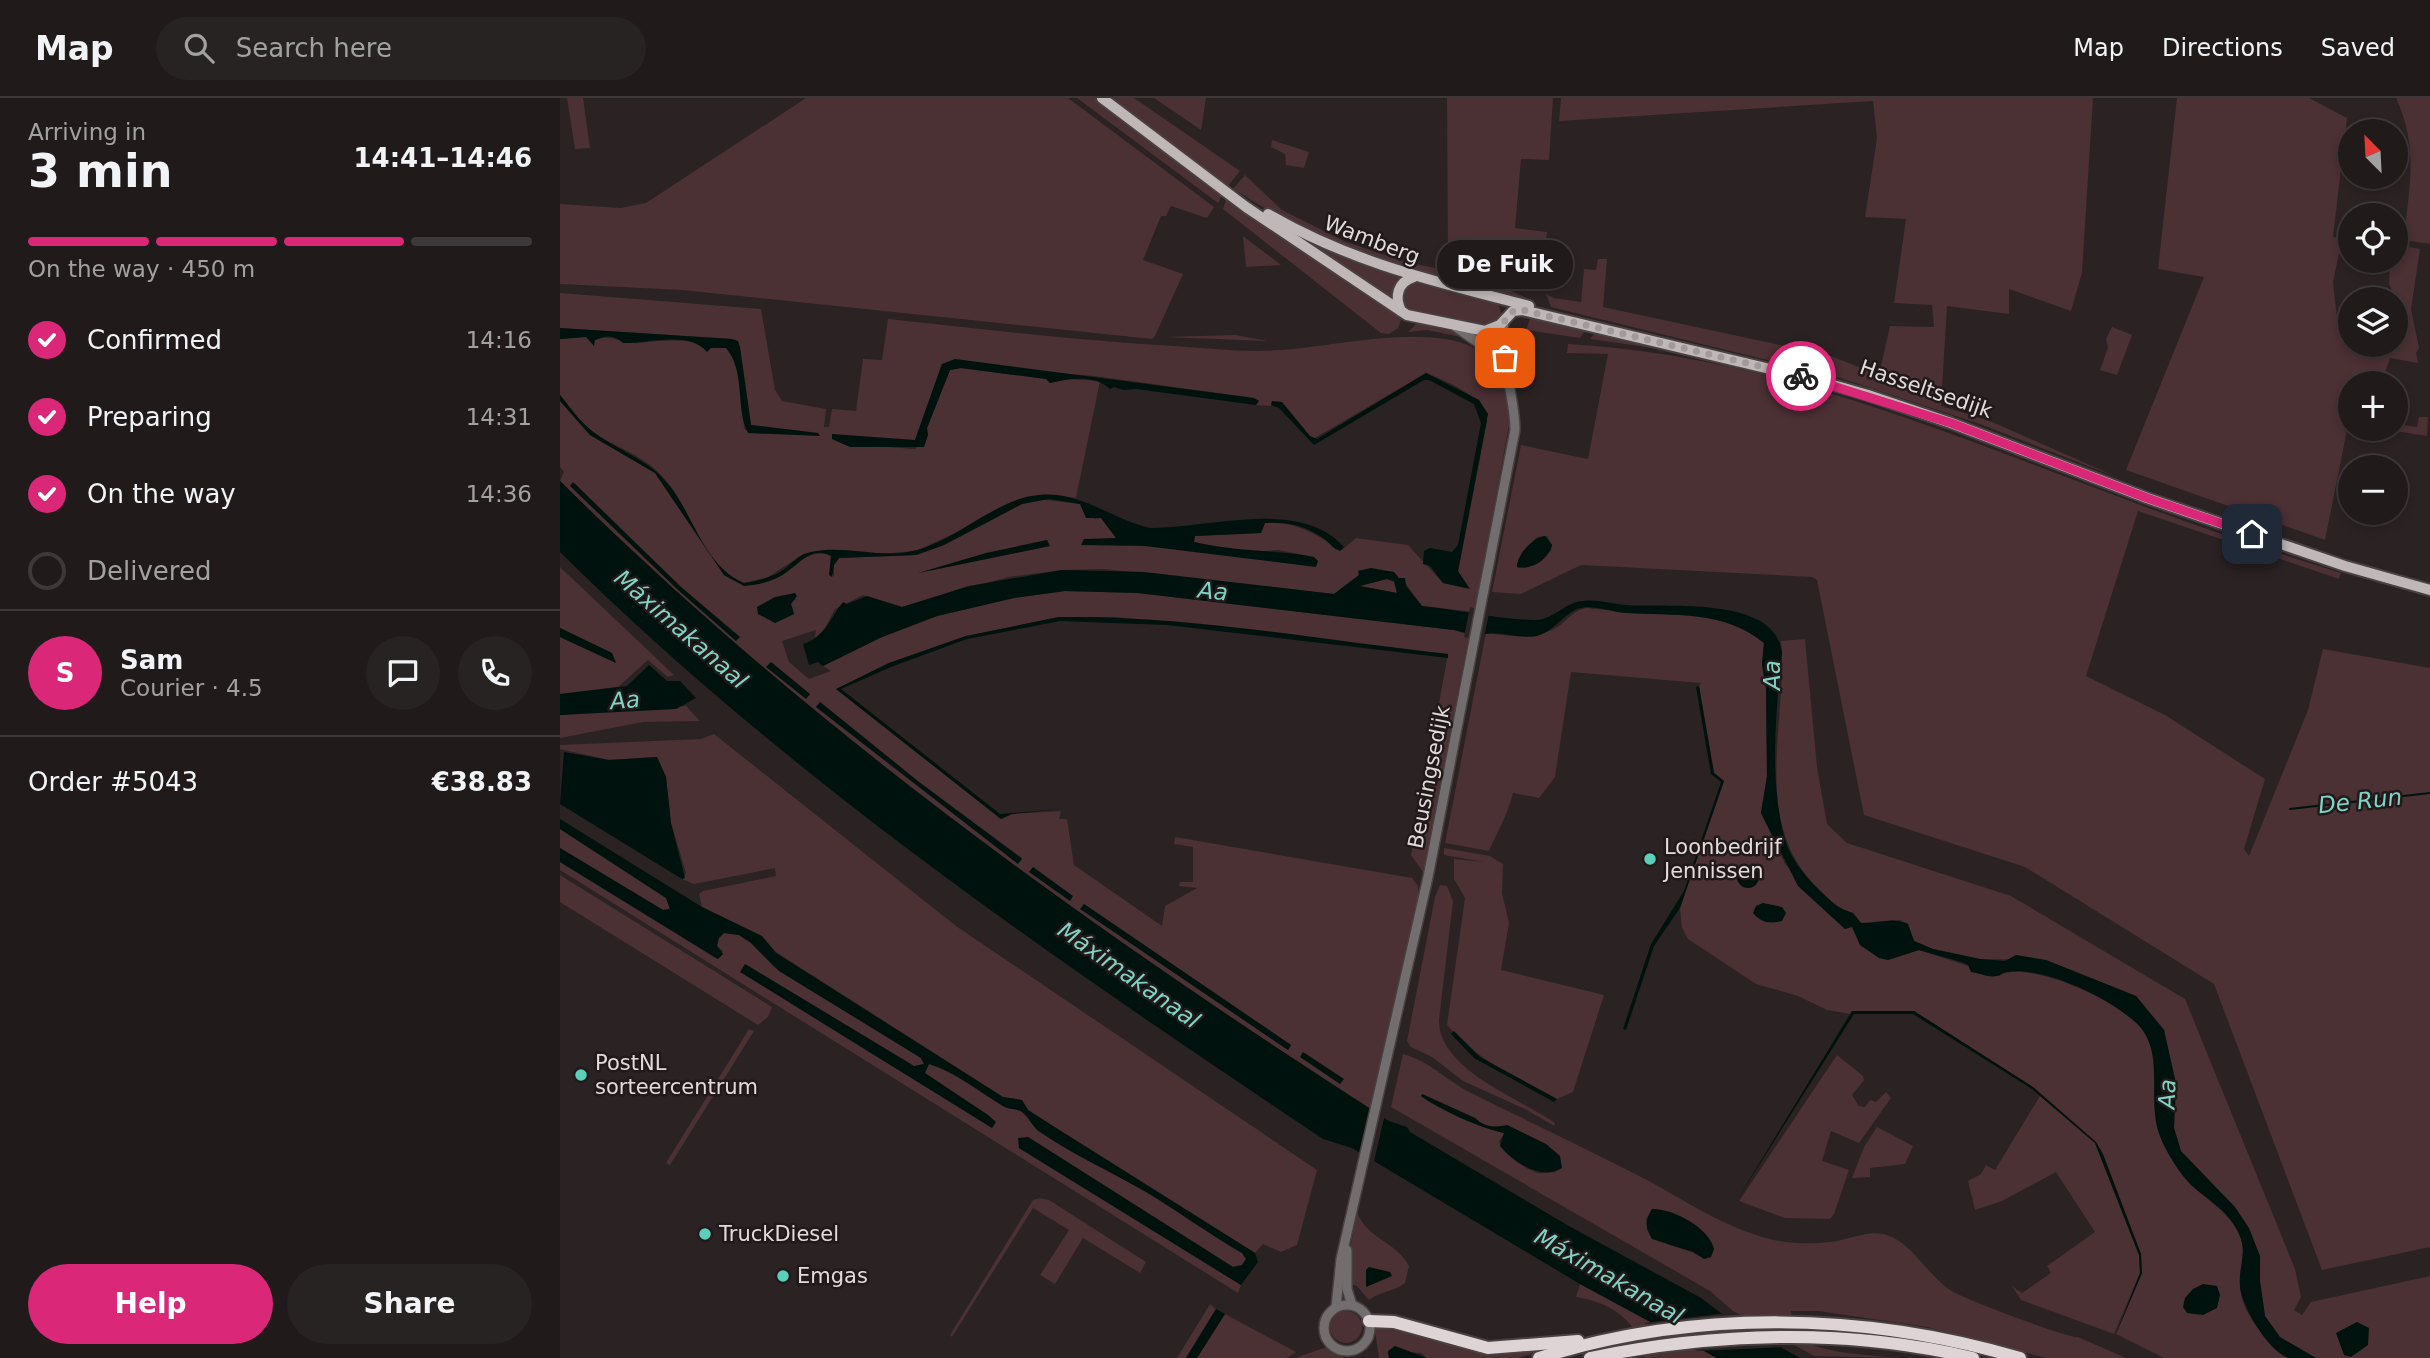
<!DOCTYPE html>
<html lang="en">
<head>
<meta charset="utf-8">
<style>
  :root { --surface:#201a1a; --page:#282323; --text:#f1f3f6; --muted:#a2a1a2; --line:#3d3839; --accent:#db2777 }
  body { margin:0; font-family:"DejaVu Sans",sans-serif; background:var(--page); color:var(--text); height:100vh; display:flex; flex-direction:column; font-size:26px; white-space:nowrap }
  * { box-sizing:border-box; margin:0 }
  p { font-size:23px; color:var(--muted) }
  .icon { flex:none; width:38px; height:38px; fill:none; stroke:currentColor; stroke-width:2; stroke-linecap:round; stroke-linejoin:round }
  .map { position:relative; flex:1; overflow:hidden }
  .side { display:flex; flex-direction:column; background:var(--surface); width:560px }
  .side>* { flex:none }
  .needle { width:46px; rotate:336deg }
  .fabs { position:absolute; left:1778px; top:21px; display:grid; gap:14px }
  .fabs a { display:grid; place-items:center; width:70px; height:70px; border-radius:50%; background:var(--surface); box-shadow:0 4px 10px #0003,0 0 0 2px var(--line); font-size:35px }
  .pin { position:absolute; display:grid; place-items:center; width:60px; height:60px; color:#fff; margin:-30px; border-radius:14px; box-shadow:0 4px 10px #0006 }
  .courier { position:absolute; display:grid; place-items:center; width:70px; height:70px; margin:-35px; border:5px solid #db2777; border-radius:50%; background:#fff; color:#222; box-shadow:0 2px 9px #0007 }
  .bubble { position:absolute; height:49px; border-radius:24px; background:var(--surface); box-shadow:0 4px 10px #0003,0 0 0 2px var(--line); font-size:23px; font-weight:800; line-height:49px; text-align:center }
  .summary em { font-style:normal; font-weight:800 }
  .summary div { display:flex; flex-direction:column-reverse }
  .summary { display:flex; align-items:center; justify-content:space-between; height:119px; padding:0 28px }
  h1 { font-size:46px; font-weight:800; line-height:52px }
  .bar { display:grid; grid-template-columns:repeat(4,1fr); gap:10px 7px; align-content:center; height:84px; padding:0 28px }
  .bar i { height:9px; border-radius:5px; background:var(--line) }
  .bar .on { background:var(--accent) }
  .bar p { grid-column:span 4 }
  .line { display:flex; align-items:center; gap:18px; padding:0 28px; border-top:2px solid var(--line) }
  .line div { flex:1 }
  .round { display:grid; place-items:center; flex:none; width:74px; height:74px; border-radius:37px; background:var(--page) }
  ol { padding:0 28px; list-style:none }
  li { display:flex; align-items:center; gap:21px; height:77px }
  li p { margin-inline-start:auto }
  li .icon { padding:7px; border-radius:50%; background:var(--accent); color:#fff; stroke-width:4 }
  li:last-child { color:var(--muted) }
  li i { width:38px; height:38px; border:4px solid var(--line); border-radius:50% }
  .action { display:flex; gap:14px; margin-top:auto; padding:14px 28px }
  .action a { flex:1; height:80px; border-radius:42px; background:var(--accent); color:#fff; font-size:28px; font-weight:800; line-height:80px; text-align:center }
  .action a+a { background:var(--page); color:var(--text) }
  header { display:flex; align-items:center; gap:42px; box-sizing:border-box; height:98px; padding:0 35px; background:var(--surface); border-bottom:2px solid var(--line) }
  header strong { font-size:33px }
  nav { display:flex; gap:38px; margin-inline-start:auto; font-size:24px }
  .search { width:490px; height:63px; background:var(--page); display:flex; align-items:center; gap:18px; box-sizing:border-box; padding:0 24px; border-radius:38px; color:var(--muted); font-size:26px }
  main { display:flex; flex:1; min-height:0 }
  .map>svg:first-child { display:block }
  .green { fill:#4b3034; fill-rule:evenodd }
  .water { fill:#00120e; fill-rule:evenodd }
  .pier { fill:#2b2223 }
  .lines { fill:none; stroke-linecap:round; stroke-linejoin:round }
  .stream { stroke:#00120e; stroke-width:2 }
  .minor-casing { stroke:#484041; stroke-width:12 }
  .major-casing { stroke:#484041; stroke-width:14 }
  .highway-casing { stroke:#484041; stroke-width:16 }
  .minor { stroke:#726d6e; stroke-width:9 }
  .major { stroke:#c0b7b8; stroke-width:10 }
  .highway { stroke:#dfd4d5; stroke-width:12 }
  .done { stroke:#a19a9b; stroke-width:7; stroke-dasharray:0 12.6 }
  .route { stroke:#db2777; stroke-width:9 }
  .poi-dot { fill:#5bcebc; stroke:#21191a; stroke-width:2.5 }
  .labels { text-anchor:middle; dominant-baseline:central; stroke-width:5; stroke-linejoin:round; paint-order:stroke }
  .street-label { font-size:21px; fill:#e1dbdc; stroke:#21191a }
  .poi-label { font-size:21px; fill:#e1dbdc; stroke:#21191a; text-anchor:start }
  .water-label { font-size:23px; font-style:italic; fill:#7fd4c5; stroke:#21191a }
</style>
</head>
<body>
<header>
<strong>Map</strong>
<div class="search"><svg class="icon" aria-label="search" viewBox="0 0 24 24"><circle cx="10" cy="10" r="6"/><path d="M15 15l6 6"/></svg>Search here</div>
<nav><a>Map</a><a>Directions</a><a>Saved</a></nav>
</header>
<main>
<section class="side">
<div class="summary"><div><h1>3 min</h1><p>Arriving in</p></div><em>14:41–14:46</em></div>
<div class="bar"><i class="on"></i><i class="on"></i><i class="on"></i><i></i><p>On the way · 450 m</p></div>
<ol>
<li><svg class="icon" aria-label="check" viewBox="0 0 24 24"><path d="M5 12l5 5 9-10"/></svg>Confirmed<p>14:16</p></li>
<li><svg class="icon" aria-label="check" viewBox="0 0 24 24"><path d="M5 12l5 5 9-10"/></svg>Preparing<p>14:31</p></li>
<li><svg class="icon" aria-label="check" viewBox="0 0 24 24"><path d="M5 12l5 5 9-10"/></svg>On the way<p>14:36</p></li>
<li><i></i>Delivered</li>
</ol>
<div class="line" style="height:126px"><b class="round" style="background:var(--accent);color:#fff">S</b><div><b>Sam</b><p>Courier · 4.5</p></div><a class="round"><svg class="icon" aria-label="chat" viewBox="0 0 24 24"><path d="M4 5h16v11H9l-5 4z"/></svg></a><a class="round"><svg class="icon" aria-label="phone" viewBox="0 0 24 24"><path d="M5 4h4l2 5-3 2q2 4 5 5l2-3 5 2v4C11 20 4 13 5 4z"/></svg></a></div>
<div class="line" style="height:91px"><div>Order #5043</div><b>€38.83</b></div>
<div class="action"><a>Help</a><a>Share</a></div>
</section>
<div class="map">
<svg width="1870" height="1260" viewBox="0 0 1870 1260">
  <rect width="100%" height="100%" fill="#2b2223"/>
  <g class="green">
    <path d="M7,0H23L30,50L15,51Z"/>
    <path d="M246,0H508L654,109L647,120L611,108L606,118H601L583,162L623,176L595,238L592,241L122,192L0,186V106L61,110L86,105Z"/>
    <path d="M517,0H534L663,96L658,105Z"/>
    <path d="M547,0H574L680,73L668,88Z"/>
    <path d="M594,0H646L641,32Z"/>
    <path d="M887,0H993L989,62L961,61L955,130L987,134L980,193L931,169L888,163Z"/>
    <path d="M1001,0H1533L1522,175L1511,213L1449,191V216L1387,208L1381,308L1430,323L1559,380L1420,326L1280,280L991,209L986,196L994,200L1021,204L1024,171L1036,172L1038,161H1047L1043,209L1271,258L1319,277L1330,228L1374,229L1372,207L1334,205L1346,121L1305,119L1317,40L1313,3L999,23Z"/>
    <path d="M1617,0H1749L1787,20L1773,139L1782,141L1773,184L1777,220L1790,221V247H1836V221H1845L1829,186L1830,163H1836V147L1860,151L1851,211L1859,250L1856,255L1858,265L1830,260L1824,278L1807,285H1790V317L1765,442L1566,372L1644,179L1598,171Z"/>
    <path d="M1836,0H1870V146L1844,142C1849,90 1859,49 1836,0Z"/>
    <path d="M712,42L749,54L744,70L726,67L725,56L711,49Z"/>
    <path d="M685,77L722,112L786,144L846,164L923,180L969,201L968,204L810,163L741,132L673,91Z"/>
    <path d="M667,99L767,171L843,217L838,230L829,236L821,235L663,111Z"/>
    <path d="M729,130L842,178L832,206L727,134Z"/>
    <path d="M683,138L721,167L686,169Z"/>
    <path d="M853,183H862L938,204L942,220L925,231L850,215L843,210L840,196L845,187Z"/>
    <path d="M0,195L201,211L215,292L222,303L266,311L264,329H269L272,311L296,313L303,261L322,262L328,221C423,231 518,243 614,248C649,250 685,255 720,252C773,249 874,223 919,253L925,250L943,282L951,316L915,514L862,508L843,482L799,472V477L774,496L543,471L502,472L448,479L342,509L303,497L275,511L261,538L255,540L256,532L222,543L229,564L249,581L271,573L263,568L322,539L377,518L454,500L505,493L578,495L894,532L909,537L863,774L851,757L888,556L556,519H499L406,538L329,565L276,591L441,721L452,716L501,713L499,721H507L514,767L602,828L605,808L637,790L619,788L620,784H633V749L614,746L615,739L852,780L858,788L859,803L811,1011C523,826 244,625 0,383L4,374L0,369V303L30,337L95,375L164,477C214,510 238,442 271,458L270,474L274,479V467L279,460L357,457L384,447L462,406L478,401L520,406L535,421L541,420L557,441L521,443L754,459L718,452L686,454L634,444L635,438L701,435L705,425C738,423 755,437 782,452L796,440L848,447L883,485L907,489L898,474L927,324C929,300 886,283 866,275L753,341L712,303L711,308L696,307L694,300L534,278L382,266L355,342H274L287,346L355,351L368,337L367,330L390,272L401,270L486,281L490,285L505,281L540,283L516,400L478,397L356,453L318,456L265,452L244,456L208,479L184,485C141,467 129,408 100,376C83,357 52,348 32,333C19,323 10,309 0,297V241L26,239L35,242C52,235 62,247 78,245C96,243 115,241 133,244C145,246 153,250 166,250C184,271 179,307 185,332L260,336L191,327L180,249L172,241L0,230ZM14,385L121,489L179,539L176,542L10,387ZM487,442L489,448L359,475L479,444ZM236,499L231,506L234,516L215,525L210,520ZM260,604L359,684L462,760L458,765L256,609ZM524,806L731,947L728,952L521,811Z"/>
    <path d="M971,218L1028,229L1020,240L966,232Z"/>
    <path d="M866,223L903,235L906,240L867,232L848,234L857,225Z"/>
    <path d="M1552,229L1572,237L1557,277L1540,272L1548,250L1546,241Z"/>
    <path d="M1038,231L1134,256L1030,241Z"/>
    <path d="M675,237L708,243L603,239Z"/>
    <path d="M1008,246C1201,257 1367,327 1546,394C1623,424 1702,450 1781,475L1779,481L1578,413L1526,578L1605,617L1705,681L1684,751L1689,758L1748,612L1763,551L1870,570V1149L1762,1172L1654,886L1465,769L1304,717L1257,482L1252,479L1021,467L961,496L932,494L961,347L1028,361L1048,256L1007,255ZM987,438L992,447L991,453L966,470L957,469L962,454L977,439Z"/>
    <path d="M1859,319H1868L1867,338L1822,331H1836V326L1857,329Z"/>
    <path d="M0,469L114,577L108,579L88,562L58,589L0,596V539L56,565L52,555L0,530Z"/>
    <path d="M827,481L834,484L837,495L799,488Z"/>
    <path d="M1027,510C1086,518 1156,505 1204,545L1202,566L1206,591L1207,678L1201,715L1225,766L1296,833L1300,847L1328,862L1359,852L1439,878C1468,859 1575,909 1589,940C1601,966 1589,1004 1599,1035C1604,1051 1618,1073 1630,1085C1646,1102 1667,1112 1678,1134C1688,1152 1680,1168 1680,1186C1679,1213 1708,1246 1728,1260H1604L1556,1236L1582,1175L1581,1156L1536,1044L1473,989L1354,913H1293L1291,916L1267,912L1238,898L1196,886L1128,841L1122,830L1120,810L1164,683L1154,675L1139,588L1141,585L1011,574L995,679L979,700L953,695C947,719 938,732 929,753L885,745L926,535C947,538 973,541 994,531C1007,524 1012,512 1027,510ZM1187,768L1196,787L1183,789L1177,778Z"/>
    <path d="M1245,541L1257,669L1267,726L1287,745L1451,798L1625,901L1735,1171L1741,1199L1734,1212L1742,1217L1751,1204L1870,1178V1260H1756L1719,1239L1705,1218L1700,1183V1158L1621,1054L1614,1030L1616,985L1604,932L1576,898L1486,862L1420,861L1373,851L1354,843L1348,826L1340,822L1301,825L1293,815C1278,813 1270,802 1259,791C1189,725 1228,626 1221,543Z"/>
    <path d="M126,608L140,623L83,624L0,640V617Z"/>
    <path d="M154,636L396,828L757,1072L737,1147L721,1154L703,1146L695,1155L493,1028L468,1012L462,1002L443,999L216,854L201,838L142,809L139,796L143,793L216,778L215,770L134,786L122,781L126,775L111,725L106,679L97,659L49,662L0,651V647L141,641Z"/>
    <path d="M0,731L106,800L110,811L103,812L0,750Z"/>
    <path d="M884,750L930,758L943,766L942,795L949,825L941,872L1044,897L1013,994L997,1001C955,981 918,962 887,927L905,800L894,781V761L924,764L884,757Z"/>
    <path d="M0,764L157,861L163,853L157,848L158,840L164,835L179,837L191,845L214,869L361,960L364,966L354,968L185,866L432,1030L393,995L365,975L369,966C396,975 418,993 443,1008C450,1012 456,1010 463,1014C470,1020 473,1029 480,1034C515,1058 551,1073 587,1094C619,1114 649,1136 682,1155L686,1161L682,1167L673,1169L468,1039L459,1050L681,1187L678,1195L0,772Z"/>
    <path d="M0,777L212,909L208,919L198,927L0,804Z"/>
    <path d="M880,787L887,788L893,803L879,922C879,972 958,999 995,1025L994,1028L967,1012L903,983L872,959L851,949L847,943L875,799Z"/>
    <path d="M189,931L194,933L110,1067L106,1065Z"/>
    <path d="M843,956C870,963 887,983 911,995C970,1024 1029,1052 1087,1082C1122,1101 1158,1125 1196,1137C1219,1145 1246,1147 1270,1144C1291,1142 1311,1129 1332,1139C1355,1150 1368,1177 1390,1192C1404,1201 1507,1240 1518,1239L1566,1260H1487L1367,1229L1258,1213H1231C1232,1220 1231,1229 1235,1235C1249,1256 1309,1256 1335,1260L1254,1258L1173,1213L1150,1193L831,1009ZM862,996L915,1020C924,1029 934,1030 947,1027L985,1046L1000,1058L996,1074C991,1074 983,1076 978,1075C966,1071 941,1056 939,1043L945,1035L920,1028ZM1092,1111L1138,1158L1133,1154L1109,1147L1087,1132L1086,1121Z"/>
    <path d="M1277,957L1303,978L1304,982L1292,997L1299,1008L1305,1009L1310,1002L1316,1004L1326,994L1331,1000L1299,1045L1271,1033L1262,1063L1289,1072L1274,1116L1270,1121L1225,1120L1179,1103Z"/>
    <path d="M1480,998L1535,1045L1579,1157L1580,1175L1554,1236L1461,1202L1452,1188L1462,1195L1491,1175L1487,1168L1535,1134L1496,1074L1442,1103L1415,1112L1408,1083L1421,1076L1426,1067L1435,1072Z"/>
    <path d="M1317,1029L1353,1048L1345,1066L1310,1070V1079L1292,1080L1304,1049Z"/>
    <path d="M480,1100L489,1102L586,1164L580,1175L523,1140L495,1186L480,1177L509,1132L473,1110L392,1239L390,1237L473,1102Z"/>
    <path d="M797,1114C807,1141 837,1144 849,1168L845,1185C833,1194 821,1193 809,1202L797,1188L789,1186L790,1151Z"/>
    <path d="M1020,1186L1157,1260H1085C1078,1223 1053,1205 1016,1199Z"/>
    <path d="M650,1206L656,1211L626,1260H617Z"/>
    <circle cx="786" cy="1229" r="16"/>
    <path d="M665,1216L736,1254L727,1260H637Z"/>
    <path d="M814,1225L904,1249L993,1250L958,1260H867L861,1255L828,1253L829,1260H819Z"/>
    <path d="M767,1249L784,1260H735Z"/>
  </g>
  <g class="water">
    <path d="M0,230L172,241L178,243L180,249L191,327L258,335L260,338L188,335C175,310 186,273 166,250H151L147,254C129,232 87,246 63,245C54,237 47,237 35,242L34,248L26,239L0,241Z"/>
    <path d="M395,261L694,300L699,303L696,307L576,291L563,292L554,289L550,291C534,276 509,281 490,285L486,281L401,270L390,272L367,330L368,337L364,349H290L272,341V336L355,342L382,266Z"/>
    <path d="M866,275L919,302L928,316L898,473L910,491L883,485L870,468L863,466L864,453L870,450L892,454L898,447L921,325L914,306L869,282H864L754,347L719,310L711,307L712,303L722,304L750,338L757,341Z"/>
    <path d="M0,297C10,309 19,323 32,333C58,353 89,361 110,388C134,419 145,469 184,485C197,483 209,480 220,474C231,467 238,456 251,454C286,446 322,462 357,452C398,441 438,400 479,397C521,393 551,421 590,430C648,431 740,399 784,449L780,453C772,450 770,445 763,440C744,427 727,424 705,425L701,435L635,438L634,444C676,454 712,451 754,459L758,463L756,469L585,448L521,447L524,441L556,440L541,420H526L520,406L489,401L462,406L384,447L356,457L279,460L274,467L272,479L269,477L271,458C252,448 241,464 227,474C215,483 199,487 184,488L164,477L95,375L30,337L0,303Z"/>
    <path d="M0,383C249,630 535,834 829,1023L847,1029L850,1034L1007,1127L1141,1200L1165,1218L1240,1260H1157L1020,1186L792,1050L763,1041C497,863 228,680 0,454Z"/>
    <path d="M13,384L121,489L180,539L176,543L118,492L10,388Z"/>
    <path d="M985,438L992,447C988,462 972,472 957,469C956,458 973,439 985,438Z"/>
    <path d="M487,442L490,448L358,475L426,455Z"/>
    <path d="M811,470L834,474L839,480H845L846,488L862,508C900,512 936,521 974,522C992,523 1005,504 1023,503C1037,501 1052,506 1066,507C1106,510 1216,497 1222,555C1216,613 1209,681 1224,738C1229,759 1244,777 1259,792C1272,804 1277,810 1293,815L1301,825C1318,826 1331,818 1348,826L1354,843L1373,851L1420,861L1445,863L1456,857L1486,862L1576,898L1604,932L1616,986L1614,1030L1621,1053L1675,1109L1689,1130L1700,1158V1183L1705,1218L1720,1239L1756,1260C1747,1260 1737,1260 1729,1260C1709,1255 1681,1207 1680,1188C1678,1169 1688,1154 1679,1136C1670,1114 1648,1102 1631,1087C1619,1075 1606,1053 1600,1038C1585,1000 1608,952 1574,923C1547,899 1483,868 1447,874C1443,874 1441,877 1437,878C1429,880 1419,875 1411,874L1408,867L1401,864L1359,852L1328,862L1319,860L1300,847L1292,829L1285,831L1238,788L1201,715L1207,678L1206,591L1202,566L1204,545C1164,512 1114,518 1065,515C1051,514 1031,506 1017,511C1002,518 994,533 977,538C958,542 935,530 919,538L894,532L578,495L505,493L454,500L377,518L322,539L263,568L258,564L249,567L243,546C264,540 271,519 283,504L287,506L307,498L342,509L409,488L502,472L584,474L774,496L799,477L798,473ZM827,481L834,483L837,495L800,488Z"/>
    <path d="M235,495L237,498L231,506L234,516L215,525L198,516L197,509L215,499Z"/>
    <path d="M499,519C626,517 762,542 888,556V560L607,527L500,523L407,541L331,569L281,591L440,716L501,711L452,716L441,721L276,591L329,565L406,538Z"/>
    <path d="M0,530L52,555L56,565L0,539Z"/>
    <path d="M211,564L250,596L246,601L206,569Z"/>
    <path d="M89,567L107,583H120L136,600L116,611L0,617V596L67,588Z"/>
    <path d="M1139,588L1154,675L1164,683L1120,810L1094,848L1066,932L1063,931L1091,846L1124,793L1161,684L1151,676L1136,589Z"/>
    <path d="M260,604L359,684L462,761L458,766L256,609Z"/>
    <path d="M4,654L49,662L97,659L106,679L111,725L125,780L122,781L0,706Z"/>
    <path d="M0,721L142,809L202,838L216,855L443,999L462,1002L468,1012L493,1028L695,1155L698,1164L681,1187L459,1050L458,1040L468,1039L673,1169L682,1167L686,1161L682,1155C649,1136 619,1114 586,1094C550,1073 515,1058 480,1034C472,1029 470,1020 462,1014C456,1010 450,1012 443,1008C418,993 396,974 369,966L365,975L428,1017L436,1024L432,1030L180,874L185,866L354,968L364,966L361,960L219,873L191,845L179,837L164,835L159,840L157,848L163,856L158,861L0,764V750L103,812L110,811L106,800L0,731Z"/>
    <circle cx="1188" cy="779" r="11"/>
    <path d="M473,769L513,798L510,803L469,774Z"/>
    <path d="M1203,805L1222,809L1226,815L1222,823C1209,826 1202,825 1193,815L1196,808Z"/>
    <path d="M524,806L731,947L728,952L520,811Z"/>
    <path d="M1292,913H1354L1473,989L1536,1044L1543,1056L1581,1156L1582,1175L1556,1236L1580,1175L1579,1157L1535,1045L1472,991L1353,916H1294L1177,1102Z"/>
    <path d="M894,933L920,959L997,1001L994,1004L914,960L891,936Z"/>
    <path d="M743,954L784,981L780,986L740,959Z"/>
    <path d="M862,996L915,1020C924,1029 934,1030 947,1027L986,1046L1000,1058L1002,1070C981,1083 954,1064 940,1048L944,1035C920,1030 880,1012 861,998Z"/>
    <path d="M1092,1111C1112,1110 1150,1130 1154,1151L1151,1159L1144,1161L1133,1154L1092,1141C1085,1129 1085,1123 1092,1111Z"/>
    <path d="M809,1169L830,1174L832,1178L806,1189V1172Z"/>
    <path d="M1643,1186L1657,1188L1660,1197L1657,1210L1643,1217L1627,1215L1623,1209L1625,1200L1633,1191Z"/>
    <path d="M656,1211L665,1216L637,1260H626Z"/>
    <path d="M1797,1224L1809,1230L1808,1247L1791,1259L1784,1257L1776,1235Z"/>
    <path d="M835,1248L867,1260H829L828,1253Z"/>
  </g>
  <g class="pier">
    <path d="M910,509L929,515L924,540L919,542L904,539Z"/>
    <path d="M813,1008L825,1016L813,1068L801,1060Z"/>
    <path d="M1167,1215L1226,1249L1137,1253L1084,1225Z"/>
  </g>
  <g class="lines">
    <path class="stream" d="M1730,711L1870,695"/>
    <g class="minor-casing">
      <g id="minor">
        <path d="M896,229L930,253L946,280"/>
        <path d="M787,1152V1191L792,1207"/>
        <circle cx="787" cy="1230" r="23"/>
        <path d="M776,1209L781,1161L868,779L955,332C955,296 938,259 944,223"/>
      </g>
    </g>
    <g class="major-casing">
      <g id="major">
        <path d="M542,0L686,109L847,217L925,233L940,227L953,213L962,212L1256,282L1308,297L1391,325L1587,400L1785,468L1870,492"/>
        <path d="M708,116C795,166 874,183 969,208"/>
        <path d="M841,213C834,198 838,184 854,179"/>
      </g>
    </g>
    <g class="highway-casing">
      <g id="highway">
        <path d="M809,1223L834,1224L928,1250L1018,1243"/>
        <path d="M979,1260C1135,1211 1304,1214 1460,1260"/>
        <path d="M1030,1260C1155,1234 1288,1230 1413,1260"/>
      </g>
    </g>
    <use href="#minor" class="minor"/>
    <use href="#major" class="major"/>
    <use href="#highway" class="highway"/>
  </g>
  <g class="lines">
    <path class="done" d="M945,260C942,242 937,218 958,211L1241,278"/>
    <path class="route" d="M1241,278L1391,325L1587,400L1692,436"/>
  </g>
  <g class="poi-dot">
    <circle cx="1090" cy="761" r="7"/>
    <circle cx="21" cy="977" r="7"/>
    <circle cx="145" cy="1136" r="7"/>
    <circle cx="223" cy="1178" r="7"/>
  </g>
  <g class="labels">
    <g class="street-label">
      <text transform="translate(812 142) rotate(21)">Wamberg</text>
      <text transform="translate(1366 291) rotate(19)">Hasseltsedijk</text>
      <text transform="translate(869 679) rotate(-79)">Beusingsedijk</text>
    </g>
    <g class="poi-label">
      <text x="1104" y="749">Loonbedrijf<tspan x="1104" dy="24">Jennissen</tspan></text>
      <text x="35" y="965">PostNL<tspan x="35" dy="24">sorteercentrum</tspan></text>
      <text x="159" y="1136">TruckDiesel</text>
      <text x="237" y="1178">Emgas</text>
    </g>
    <g class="water-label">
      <text transform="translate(653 493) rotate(6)">Aa</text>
      <text transform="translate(121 531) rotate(41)">Máximakanaal</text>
      <text transform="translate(1212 577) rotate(-90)">Aa</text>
      <text transform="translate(65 602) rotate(-5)">Aa</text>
      <text transform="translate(1800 703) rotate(-6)">De Run</text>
      <text transform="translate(569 877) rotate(35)">Máximakanaal</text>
      <text transform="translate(1607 996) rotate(-88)">Aa</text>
      <text transform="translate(1049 1178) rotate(30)">Máximakanaal</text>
    </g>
  </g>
</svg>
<div class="fabs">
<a><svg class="needle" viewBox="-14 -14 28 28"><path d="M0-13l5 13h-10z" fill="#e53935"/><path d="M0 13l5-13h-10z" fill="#a2a1a2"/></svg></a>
<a><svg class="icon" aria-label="locate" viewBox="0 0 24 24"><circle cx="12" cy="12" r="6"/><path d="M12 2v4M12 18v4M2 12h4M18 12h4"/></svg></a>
<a><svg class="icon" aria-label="layers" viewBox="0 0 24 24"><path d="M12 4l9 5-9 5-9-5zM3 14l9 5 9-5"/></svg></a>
<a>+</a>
<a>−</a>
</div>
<div class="pin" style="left:945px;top:260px;background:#ea580c"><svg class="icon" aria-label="bag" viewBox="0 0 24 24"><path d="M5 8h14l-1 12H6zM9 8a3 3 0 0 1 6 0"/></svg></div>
<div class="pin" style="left:1692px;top:436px;background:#1f2937"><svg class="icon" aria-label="home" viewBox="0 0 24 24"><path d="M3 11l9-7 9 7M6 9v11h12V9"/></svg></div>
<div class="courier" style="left:1241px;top:278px"><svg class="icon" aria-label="bike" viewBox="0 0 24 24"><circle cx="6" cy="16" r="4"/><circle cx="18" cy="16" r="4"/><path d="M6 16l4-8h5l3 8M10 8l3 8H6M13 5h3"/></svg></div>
<div class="bubble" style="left:877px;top:142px;width:136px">De Fuik</div>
</div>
</main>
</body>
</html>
